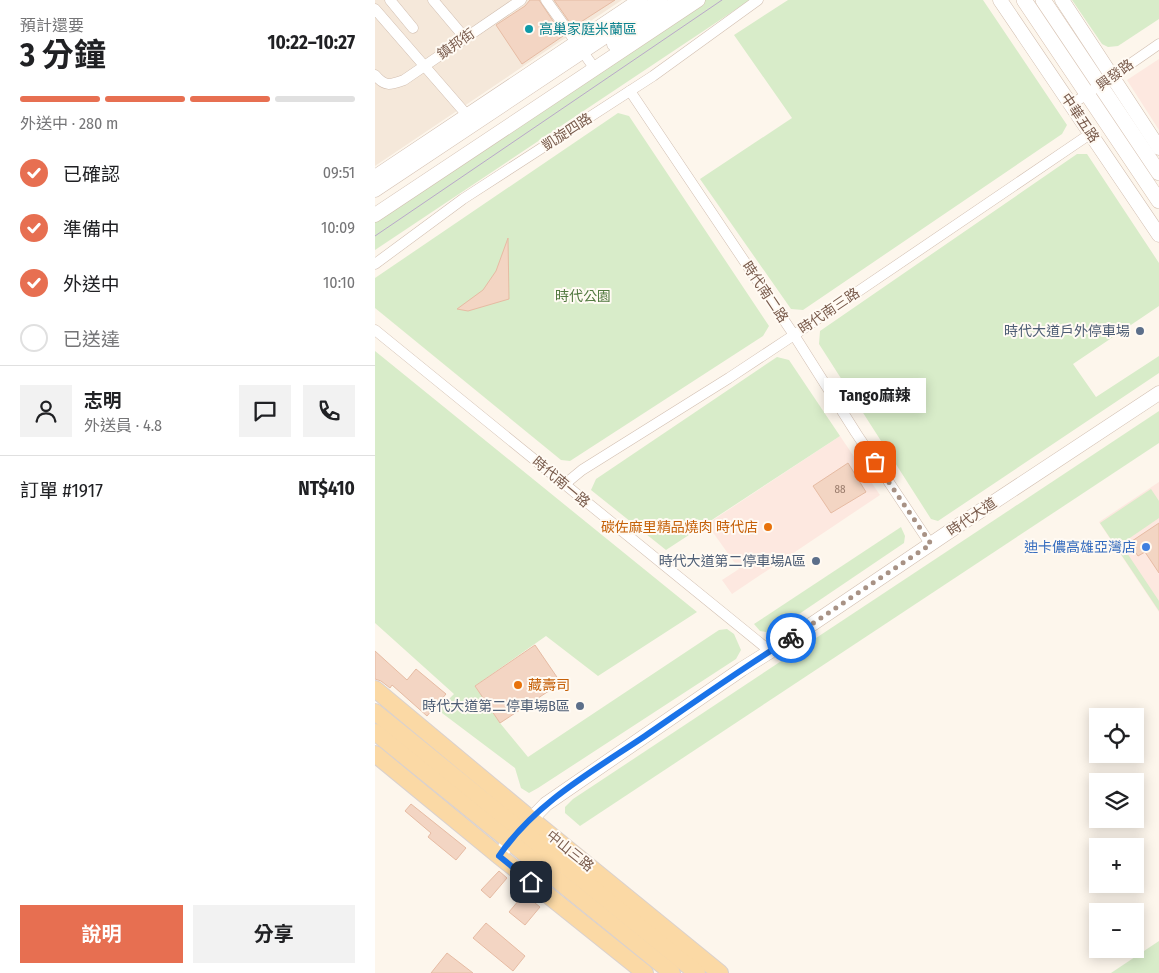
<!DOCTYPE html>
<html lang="zh-TW">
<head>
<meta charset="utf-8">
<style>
  :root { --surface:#fff; --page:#f2f2f2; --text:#202124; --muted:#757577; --line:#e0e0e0; --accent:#e76f51 }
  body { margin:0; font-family:"Fira Sans Condensed","Noto Sans TC",sans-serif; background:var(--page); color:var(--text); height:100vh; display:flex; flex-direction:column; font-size:19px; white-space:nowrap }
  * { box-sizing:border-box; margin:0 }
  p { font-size:16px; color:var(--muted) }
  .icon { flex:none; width:28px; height:28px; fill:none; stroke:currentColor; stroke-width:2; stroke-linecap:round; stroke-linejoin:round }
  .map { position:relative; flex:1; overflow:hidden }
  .details { display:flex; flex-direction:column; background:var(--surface); width:375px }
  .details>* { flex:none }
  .buttons { position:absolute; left:714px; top:708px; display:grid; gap:10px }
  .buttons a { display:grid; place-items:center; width:55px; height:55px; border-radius:0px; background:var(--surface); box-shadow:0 2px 12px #0003; font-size:25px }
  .pin { position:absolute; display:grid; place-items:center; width:42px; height:42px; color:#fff; margin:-21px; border-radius:10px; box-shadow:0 2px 8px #0006 }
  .courier { position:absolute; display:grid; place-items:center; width:50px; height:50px; margin:-25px; border:4px solid #1a73e8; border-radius:50%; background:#fff; color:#222; box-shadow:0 1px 6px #0007 }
  .bubble { position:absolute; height:35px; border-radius:0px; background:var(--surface); box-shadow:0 2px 12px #0003; font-size:16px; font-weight:700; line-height:35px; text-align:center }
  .overview em { font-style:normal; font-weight:700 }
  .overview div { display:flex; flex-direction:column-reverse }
  .overview { display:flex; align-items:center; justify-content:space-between; height:85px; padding:0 20px }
  h1 { font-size:32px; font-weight:700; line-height:38px }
  .bar { display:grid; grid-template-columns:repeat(4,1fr); gap:8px 5px; align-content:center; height:60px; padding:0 20px }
  .bar i { height:6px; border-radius:4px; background:var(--line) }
  .bar .current { background:var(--accent) }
  .bar p { grid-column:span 4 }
  .line { display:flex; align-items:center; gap:12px; padding:0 20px; border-top:1px solid var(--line) }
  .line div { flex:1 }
  .round { display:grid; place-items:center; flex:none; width:52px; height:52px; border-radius:0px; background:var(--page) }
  ol { padding:0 20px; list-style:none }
  li { display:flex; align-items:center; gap:15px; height:55px }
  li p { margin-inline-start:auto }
  li .icon { padding:5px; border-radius:50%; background:var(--accent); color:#fff; stroke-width:4 }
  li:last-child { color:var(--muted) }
  li i { width:28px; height:28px; border:2px solid var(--line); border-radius:50% }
  .action { display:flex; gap:10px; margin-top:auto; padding:10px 20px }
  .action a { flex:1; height:58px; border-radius:0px; background:var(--accent); color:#fff; font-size:20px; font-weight:700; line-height:58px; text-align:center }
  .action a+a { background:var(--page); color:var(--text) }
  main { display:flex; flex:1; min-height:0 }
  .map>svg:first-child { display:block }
  .residential { fill:#f5e8da }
  .commercial { fill:#fde8e0 }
  .green { fill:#d8ecc9 }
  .building { fill:#f3d5c3; stroke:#e6bba3 }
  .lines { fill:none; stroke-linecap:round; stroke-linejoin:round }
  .minor-casing { stroke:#d1beb0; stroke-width:11 }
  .tertiary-casing { stroke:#d1beb0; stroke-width:15 }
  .secondary-casing { stroke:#d6c0b0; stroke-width:16 }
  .primary-casing { stroke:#dad1cd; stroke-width:18 }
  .minor { stroke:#fff; stroke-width:10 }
  .tertiary { stroke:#fff; stroke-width:14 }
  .secondary { stroke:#fff; stroke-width:15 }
  .primary { stroke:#fbd9a5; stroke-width:16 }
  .tram { stroke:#b9a8c9; stroke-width:1 }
  .done { stroke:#a89285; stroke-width:5; stroke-dasharray:0 9 }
  .route { stroke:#1a73e8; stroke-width:6 }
  .culture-dot { fill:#0f9aa8; stroke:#fffaf3; stroke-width:2 }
  .service-dot { fill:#5c6f8a; stroke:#fffaf3; stroke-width:2 }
  .food-dot { fill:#e8710a; stroke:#fffaf3; stroke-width:2 }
  .shop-dot { fill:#3f7fe0; stroke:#fffaf3; stroke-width:2 }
  .labels { text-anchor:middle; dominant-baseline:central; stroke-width:4; stroke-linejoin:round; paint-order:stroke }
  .number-label { font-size:11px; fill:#987a6a }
  .culture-label { font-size:14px; fill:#0d838f; stroke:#fffaf3; text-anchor:start }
  .street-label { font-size:14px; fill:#7a5c4d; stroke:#fffaf3 }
  .park-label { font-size:14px; fill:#537a41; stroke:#fffaf3 }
  .service-label { font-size:14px; fill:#4e5e75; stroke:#fffaf3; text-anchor:end }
  .food-label { font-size:14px; fill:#c56008; stroke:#fffaf3; text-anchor:end }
  .shop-label { font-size:14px; fill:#366cbe; stroke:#fffaf3; text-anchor:end }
</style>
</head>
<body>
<main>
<section class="details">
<div class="overview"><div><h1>3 分鐘</h1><p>預計還要</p></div><em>10:22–10:27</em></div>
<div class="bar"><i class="current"></i><i class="current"></i><i class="current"></i><i></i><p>外送中 · 280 m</p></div>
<ol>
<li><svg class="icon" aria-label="check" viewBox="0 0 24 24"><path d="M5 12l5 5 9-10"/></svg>已確認<p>09:51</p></li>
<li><svg class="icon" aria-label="check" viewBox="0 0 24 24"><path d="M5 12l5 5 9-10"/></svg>準備中<p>10:09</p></li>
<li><svg class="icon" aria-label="check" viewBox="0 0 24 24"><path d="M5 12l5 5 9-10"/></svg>外送中<p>10:10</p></li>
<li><i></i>已送達</li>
</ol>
<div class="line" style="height:90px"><a class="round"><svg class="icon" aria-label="person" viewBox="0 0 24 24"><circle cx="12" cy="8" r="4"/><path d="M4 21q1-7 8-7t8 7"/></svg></a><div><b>志明</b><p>外送員 · 4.8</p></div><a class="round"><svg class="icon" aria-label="chat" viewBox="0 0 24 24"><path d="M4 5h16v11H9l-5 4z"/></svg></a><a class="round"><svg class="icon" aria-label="phone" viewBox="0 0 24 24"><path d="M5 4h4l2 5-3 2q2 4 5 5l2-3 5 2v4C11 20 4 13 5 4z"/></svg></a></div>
<div class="line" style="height:65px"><div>訂單 #1917</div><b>NT$410</b></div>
<div class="action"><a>說明</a><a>分享</a></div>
</section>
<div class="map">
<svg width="784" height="973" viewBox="0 0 784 973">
  <rect width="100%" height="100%" fill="#fdf6ec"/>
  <path class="residential" d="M0,0H247L0,166Z"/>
  <g class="commercial">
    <path d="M784,59V130L752,80Z"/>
    <path d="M465,436L505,495L357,594L347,580L364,569L332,524Z"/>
    <path d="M784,482V612L724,522Z"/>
  </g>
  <g class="green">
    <path d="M327,0H375L0,250V219Z"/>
    <path d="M413,0H608L692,125L687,134L428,310L416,309L325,179L417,118L359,35Z"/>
    <path d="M697,0H784V19L743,46L733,47L727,44Z"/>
    <path d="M243,113L254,116L394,326L388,336L195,461L186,460L0,308V278Z"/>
    <path d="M702,154H712L784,263V306L698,364L721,397L784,356V373L563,521L556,519L444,344L445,331Z"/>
    <path d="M0,351L322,612L223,676L171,636L100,686L125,723L153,757L344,630L352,629L359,634L366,650L361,659L163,788L154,793L146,788L140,768L63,710L79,694L0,623Z"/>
    <path d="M402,357L414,360L465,436L291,550L216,490L221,479Z"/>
    <path d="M784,411V443L205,826L190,813V807L198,799Z"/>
    <path d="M776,489L784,501V518L746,544L784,601V611L725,523Z"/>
    <path d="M526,527L530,536L529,543L396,633L385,631L379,624Z"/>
    <path d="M784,941V973H736Z"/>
  </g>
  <g class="building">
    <path d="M155,0H164L188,36L147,64L121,25L150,6Z"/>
    <path d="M179,0H240L198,27Z"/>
    <path d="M133,238L134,299L93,311L82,309L108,290L121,271Z"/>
    <path d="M473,463L491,492L456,513L438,486Z"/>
    <path d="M784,523V573L770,552L763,556L754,543Z"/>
    <path d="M160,645L186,683L125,723L100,686Z"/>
    <path d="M0,651L32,680L41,669L71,694L52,716L17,685L15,688L6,681L0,679Z"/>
    <path d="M36,804L91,848L81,860L53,837L56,833L30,811Z"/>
    <path d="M124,871L132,878L115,898L106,890Z"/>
    <path d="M149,894L165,907L150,925L134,912Z"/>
    <path d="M111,923L150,956L138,971L98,938Z"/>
    <path d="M72,953L98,973H56Z"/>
  </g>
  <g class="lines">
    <g class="minor-casing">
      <g id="minor">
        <path d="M15,0L38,28"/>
        <path d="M58,0L90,38"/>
        <path d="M171,0L220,69"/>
        <path d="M0,9L92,115"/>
        <path d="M0,75C10,87 15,85 29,80L146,0"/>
        <path d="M255,91L419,335L481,433L556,545"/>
        <path d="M696,105L784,44"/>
        <path d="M0,264L88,199L278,76L383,0"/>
        <path d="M0,330L396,652"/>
        <path d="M190,484L207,470L354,378L419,335L715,134"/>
      </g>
    </g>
    <g class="tertiary-casing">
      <g id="tertiary">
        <path d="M625,0L784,235"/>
        <path d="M687,0L784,148"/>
        <path d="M239,44L305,0"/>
        <path d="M0,177L265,0"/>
        <path d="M0,190L285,0"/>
        <path d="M0,215L323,0"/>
        <path d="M124,856L134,842L171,804L367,669L415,639L578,529L784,393"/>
      </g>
    </g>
    <g class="secondary-casing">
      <g id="secondary">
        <path d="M649,0L784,201"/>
        <path d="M668,0L784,173"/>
      </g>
    </g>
    <g class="primary-casing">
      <g id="primary">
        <path d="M0,689L156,819L345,973"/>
        <path d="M0,712L322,973"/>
        <path d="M0,732L297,973"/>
        <path d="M0,754L124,856L270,973"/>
      </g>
    </g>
    <use href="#minor" class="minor"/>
    <use href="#tertiary" class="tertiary"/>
    <use href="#secondary" class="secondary"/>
    <use href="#primary" class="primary"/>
    <path class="tram" d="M0,236L347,0"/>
  </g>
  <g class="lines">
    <path class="done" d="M416,638L556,544L500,462"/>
    <path class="route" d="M156,882L124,856C160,803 218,771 270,736C318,703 366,669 416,638"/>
  </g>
  <circle class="culture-dot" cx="154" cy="29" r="5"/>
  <g class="service-dot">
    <circle cx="765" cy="331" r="5"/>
    <circle cx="441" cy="561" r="5"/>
    <circle cx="205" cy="706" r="5"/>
  </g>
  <g class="food-dot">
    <circle cx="393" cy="527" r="5"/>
    <circle cx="143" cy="685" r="5"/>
  </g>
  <circle class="shop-dot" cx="771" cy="547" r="5"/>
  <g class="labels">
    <g class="number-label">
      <text x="465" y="489">88</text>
    </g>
    <g class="culture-label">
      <text x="164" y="29">高巢家庭米蘭區</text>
    </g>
    <g class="street-label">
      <text transform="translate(81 44) rotate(-35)">鎮邦街</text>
      <text transform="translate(740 75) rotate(-36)">興發路</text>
      <text transform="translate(705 118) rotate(56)">中華五路</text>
      <text transform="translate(192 132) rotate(-33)">凱旋四路</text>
      <text transform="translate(390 292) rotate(56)">時代南二路</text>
      <text transform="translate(454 311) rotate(-34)">時代南三路</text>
      <text transform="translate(186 482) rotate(40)">時代南一路</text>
      <text transform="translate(597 517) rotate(-34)">時代大道</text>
      <text transform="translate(195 851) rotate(39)">中山三路</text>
    </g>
    <g class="park-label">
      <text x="208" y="296">時代公園</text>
    </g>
    <g class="service-label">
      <text x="755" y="331">時代大道戶外停車場</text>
      <text x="431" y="561">時代大道第二停車場A區</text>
      <text x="195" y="706">時代大道第二停車場B區</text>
    </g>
    <g class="food-label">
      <text x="383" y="527">碳佐麻里精品燒肉 時代店</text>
      <text x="153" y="685" text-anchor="start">藏壽司</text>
    </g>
    <g class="shop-label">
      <text x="761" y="547">迪卡儂高雄亞灣店</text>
    </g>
  </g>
</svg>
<div class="buttons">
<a><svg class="icon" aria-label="locate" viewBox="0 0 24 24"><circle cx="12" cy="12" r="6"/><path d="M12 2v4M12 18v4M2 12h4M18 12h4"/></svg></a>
<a><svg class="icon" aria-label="layers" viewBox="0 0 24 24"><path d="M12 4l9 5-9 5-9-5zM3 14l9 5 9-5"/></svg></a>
<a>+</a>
<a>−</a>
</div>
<div class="pin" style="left:500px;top:462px;background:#ea580c"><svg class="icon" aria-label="bag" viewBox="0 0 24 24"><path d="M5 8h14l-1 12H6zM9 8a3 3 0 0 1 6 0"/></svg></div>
<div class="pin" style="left:156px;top:882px;background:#1f2937"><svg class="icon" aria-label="home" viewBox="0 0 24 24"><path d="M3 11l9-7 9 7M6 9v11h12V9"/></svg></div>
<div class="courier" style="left:416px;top:638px"><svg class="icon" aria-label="bike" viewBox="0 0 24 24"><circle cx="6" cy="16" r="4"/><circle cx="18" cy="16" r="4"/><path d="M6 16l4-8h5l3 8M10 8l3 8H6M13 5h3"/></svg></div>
<div class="bubble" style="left:449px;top:378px;width:102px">Tango麻辣</div>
</div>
</main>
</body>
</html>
